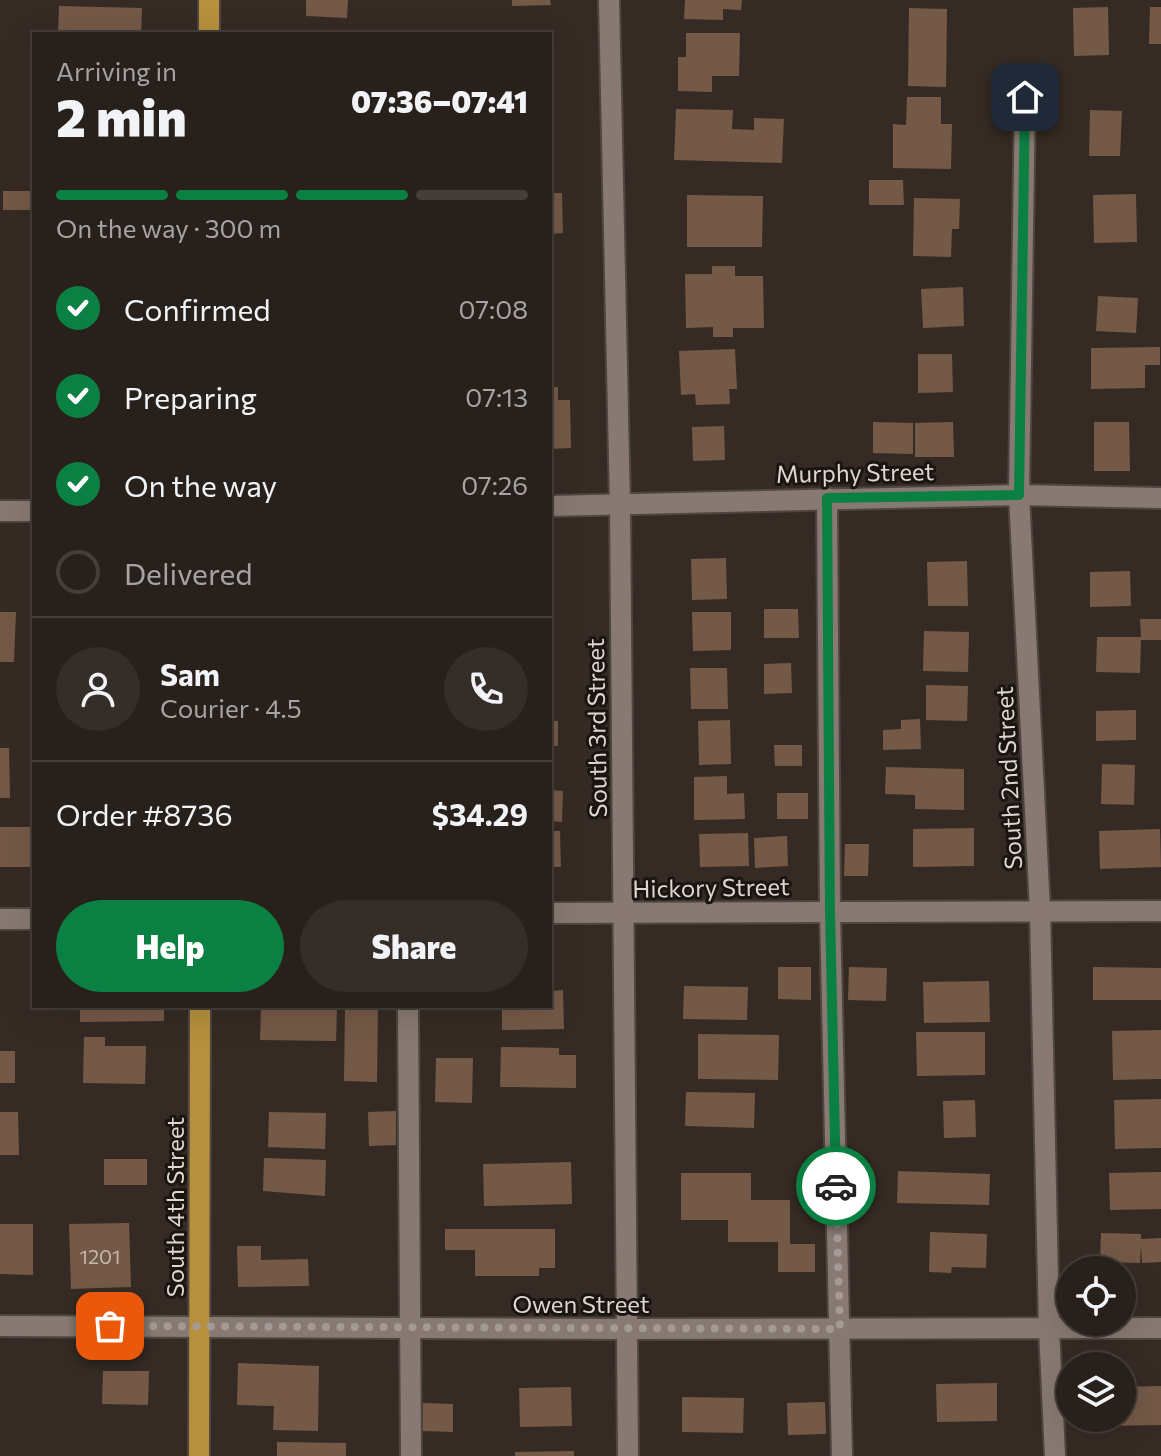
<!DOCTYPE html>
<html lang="en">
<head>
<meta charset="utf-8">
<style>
  :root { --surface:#28201b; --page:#342d28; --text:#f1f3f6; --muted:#a5a3a3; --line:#443e3a; --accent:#0b8043 }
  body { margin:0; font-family:Commissioner,sans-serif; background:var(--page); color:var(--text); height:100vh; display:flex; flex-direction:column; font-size:30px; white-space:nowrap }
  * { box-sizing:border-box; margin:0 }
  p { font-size:26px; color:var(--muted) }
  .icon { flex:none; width:44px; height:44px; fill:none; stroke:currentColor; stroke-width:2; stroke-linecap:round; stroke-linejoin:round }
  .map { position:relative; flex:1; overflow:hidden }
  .sheet { position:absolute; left:32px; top:32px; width:520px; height:976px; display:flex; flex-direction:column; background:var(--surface); border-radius:0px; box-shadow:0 8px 32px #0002,0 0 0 2px var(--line) }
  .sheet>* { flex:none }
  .buttons { position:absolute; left:1056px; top:1256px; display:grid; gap:16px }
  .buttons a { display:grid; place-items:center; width:80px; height:80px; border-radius:50%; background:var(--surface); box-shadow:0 8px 32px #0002,0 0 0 2px var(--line); font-size:40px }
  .pin { position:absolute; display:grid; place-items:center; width:68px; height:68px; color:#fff; margin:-34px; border-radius:16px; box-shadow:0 4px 12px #0006 }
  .courier { position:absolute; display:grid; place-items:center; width:80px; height:80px; margin:-40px; border:6px solid #0b8043; border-radius:50%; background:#fff; color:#222; box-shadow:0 2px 10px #0007 }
  .overview em { font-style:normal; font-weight:800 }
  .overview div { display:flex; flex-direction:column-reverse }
  .overview { display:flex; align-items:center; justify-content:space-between; height:136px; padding:0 24px }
  h1 { font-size:52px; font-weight:800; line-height:60px }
  .bar { display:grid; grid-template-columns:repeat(4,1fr); gap:12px 8px; align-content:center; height:96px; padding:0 24px }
  .bar i { height:10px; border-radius:6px; background:var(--line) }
  .bar .current { background:var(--accent) }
  .bar p { grid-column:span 4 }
  .line { display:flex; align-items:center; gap:20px; padding:0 24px; border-top:2px solid var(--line) }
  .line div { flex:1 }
  .round { display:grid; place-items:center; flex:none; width:84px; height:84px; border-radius:42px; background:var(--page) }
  ol { padding:0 24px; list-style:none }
  li { display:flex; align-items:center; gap:24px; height:88px }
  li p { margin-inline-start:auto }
  li .icon { padding:8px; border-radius:50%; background:var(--accent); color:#fff; stroke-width:4 }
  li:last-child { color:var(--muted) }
  li i { width:44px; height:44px; border:4px solid var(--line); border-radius:50% }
  .button { display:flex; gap:16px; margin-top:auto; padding:16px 24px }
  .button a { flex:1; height:92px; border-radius:48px; background:var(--accent); color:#fff; font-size:32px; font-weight:800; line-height:92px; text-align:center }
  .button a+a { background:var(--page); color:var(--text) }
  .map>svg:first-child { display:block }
  .building { fill:#745947 }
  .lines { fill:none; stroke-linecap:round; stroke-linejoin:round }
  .minor-casing { stroke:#4f4640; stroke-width:24 }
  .major-casing { stroke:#4f4640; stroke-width:24 }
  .minor { stroke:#887a72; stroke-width:20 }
  .major { stroke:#b7903e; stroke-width:20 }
  .done { stroke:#a39a95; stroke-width:8; stroke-dasharray:0 14.4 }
  .route { stroke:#0b8043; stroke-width:10 }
  .labels { text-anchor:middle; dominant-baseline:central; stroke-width:6; stroke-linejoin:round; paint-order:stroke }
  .number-label { font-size:20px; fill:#c4b7af }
  .street-label { font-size:24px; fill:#ded6d2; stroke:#1a1511 }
</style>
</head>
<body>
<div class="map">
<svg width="1161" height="1456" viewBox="0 0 1161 1456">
  <rect width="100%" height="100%" fill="#362b24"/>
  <g class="building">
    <path d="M306,0H348L347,18L306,16Z"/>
    <path d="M512,0H550L551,5L512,6Z"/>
    <path d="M685,0H742L741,10L723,9V20L684,19Z"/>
    <path d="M59,6L142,8L141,34H58Z"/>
    <path d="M1108,7L1109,55L1074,56L1073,8Z"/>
    <path d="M1150,7H1161V44H1149Z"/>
    <path d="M909,8L947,9L946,87L908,86Z"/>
    <path d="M686,33H740L739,76H712V92L678,91V57H686Z"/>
    <path d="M907,97H941V124H952L951,169L893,168V124L906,125Z"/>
    <path d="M676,109L733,110L732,129L754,130V118L784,119L782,163L674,160Z"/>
    <path d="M1090,110L1122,111L1120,156H1089Z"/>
    <path d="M869,180H903L904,205H869Z"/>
    <rect x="3" y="191" width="28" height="19"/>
    <path d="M550,193H562L563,233L550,234Z"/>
    <path d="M1136,194L1137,242L1094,243L1093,195Z"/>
    <path d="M687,195L763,196L762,247H687Z"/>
    <path d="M914,198L960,199L959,229H952L951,257L913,256Z"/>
    <path d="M712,266H735V276H763L764,328H733V337H713V327L686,328L685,274H712Z"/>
    <path d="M963,287L964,326L923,328L921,289Z"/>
    <path d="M1098,296L1138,298L1136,333L1096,331Z"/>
    <path d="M1160,347V365H1145V388L1091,389V348Z"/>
    <path d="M735,349L737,389H729L730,404L696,405L695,394L681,395L679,351Z"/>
    <path d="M918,354H952L953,392L918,393Z"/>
    <path d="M550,387H558V400H570L571,448L550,449Z"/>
    <path d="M873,422L913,423V454L873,453Z"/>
    <path d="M953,422L954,457H915V423Z"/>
    <path d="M1094,422H1129L1130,471H1094Z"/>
    <path d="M724,426L725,460L693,461L692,427Z"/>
    <path d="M726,558L727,599L692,600L691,559Z"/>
    <path d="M967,561L968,606H928L927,562Z"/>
    <path d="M1130,571L1131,606L1090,607V572Z"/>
    <path d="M764,609H798L799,638H764Z"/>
    <path d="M0,612H16L14,662H0Z"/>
    <path d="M692,612H731V650L693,651Z"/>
    <path d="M1140,619H1161V640H1141L1140,673L1096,672L1097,637H1141Z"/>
    <path d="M924,631L969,632L968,672L923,671Z"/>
    <path d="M791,663L792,693L764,694V664Z"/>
    <path d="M690,668H727L728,709H691Z"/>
    <path d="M926,685L968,686L967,721L926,720Z"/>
    <path d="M1136,710V740L1096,741V711Z"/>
    <path d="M920,719L921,749L883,750V730L901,729V720Z"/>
    <path d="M730,720L731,764L699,765L698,721Z"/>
    <rect x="550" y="721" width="8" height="25"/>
    <path d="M774,745H802V766H775Z"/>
    <path d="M0,748H9L10,798H0Z"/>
    <path d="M1102,764L1135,765L1134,805L1101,804Z"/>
    <path d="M886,767L964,769V810L915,809V795L885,794Z"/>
    <path d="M727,776V794L744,793L745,819L694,820V777Z"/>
    <path d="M550,790L563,791L562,822L550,821Z"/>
    <rect x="777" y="793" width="31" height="26"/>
    <path d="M0,827H33L32,867H0Z"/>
    <path d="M974,828V866L913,867V829Z"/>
    <path d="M1160,829L1161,867L1100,869L1099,831Z"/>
    <path d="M550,831H560L561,867H550Z"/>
    <path d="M748,833L749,866L700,867L699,834Z"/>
    <path d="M787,836L788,866L755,868L754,838Z"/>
    <path d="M845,844H869L868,876H844Z"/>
    <path d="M778,967H811V1000L778,999Z"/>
    <path d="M849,967L887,968L886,1001L848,1000Z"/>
    <path d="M1093,967L1161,968V1000H1093Z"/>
    <path d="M989,981L990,1022L924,1023L923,982Z"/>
    <path d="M684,986L748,987L747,1020L683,1019Z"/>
    <path d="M563,990L564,1029L502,1030V1006H550V991Z"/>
    <path d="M80,1006H164V1021L80,1022Z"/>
    <path d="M345,1006H378L377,1082L344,1081Z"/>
    <path d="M261,1008L337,1009L336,1041L260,1040Z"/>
    <path d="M1161,1030V1079L1113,1080L1112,1031Z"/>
    <path d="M916,1032H985V1075L917,1076Z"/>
    <path d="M698,1034L779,1035L778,1080L698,1079Z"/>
    <path d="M84,1037H105V1046H146L145,1084L83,1083Z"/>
    <path d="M501,1047L559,1048V1055H576V1088L500,1087Z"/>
    <rect x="0" y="1051" width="15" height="32"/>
    <path d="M436,1058H473L472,1103L435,1102Z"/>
    <path d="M686,1092L755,1093L754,1128L685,1126Z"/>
    <path d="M1161,1099V1148L1115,1149L1114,1100Z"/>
    <path d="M975,1100L976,1137L944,1138L943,1101Z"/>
    <path d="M396,1111V1145L369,1146L368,1112Z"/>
    <path d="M0,1112H18L19,1155H0Z"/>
    <path d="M269,1112L326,1113L325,1149L268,1147Z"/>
    <path d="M264,1158L326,1160L325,1196L263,1191Z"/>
    <rect x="104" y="1159" width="43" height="26"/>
    <path d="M571,1162L572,1204L484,1206L483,1164Z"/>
    <path d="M898,1171L990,1174L989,1205L897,1203Z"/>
    <path d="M1161,1172V1209L1110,1210L1109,1173Z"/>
    <path d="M681,1173H751V1200H790V1244H815V1272H778V1242H728V1220H681Z"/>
    <path d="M129,1223L131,1287L71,1289L69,1224Z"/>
    <path d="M0,1224H33V1275L0,1274Z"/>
    <path d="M445,1229H555V1268H539V1276H475V1250H445Z"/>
    <path d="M930,1232L987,1234L986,1268L952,1267L951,1273L929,1272Z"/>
    <path d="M1101,1233L1141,1234V1239L1161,1238V1262L1142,1263L1141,1245L1140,1263L1100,1262Z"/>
    <path d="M237,1246H261V1260L308,1259L309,1286L238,1287Z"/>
    <path d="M238,1363L319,1366L318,1431L273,1430L274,1406L237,1405Z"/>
    <path d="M103,1371H149L148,1405L102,1404Z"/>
    <path d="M997,1383V1421L937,1422L936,1384Z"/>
    <path d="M1161,1386V1425L1105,1426V1418H1122V1387Z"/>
    <path d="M571,1387L572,1426L520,1427L519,1388Z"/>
    <path d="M682,1397L744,1398L743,1433L682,1432Z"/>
    <path d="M825,1402L826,1434L788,1435L787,1403Z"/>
    <path d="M423,1403L453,1404V1432L422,1431Z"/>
    <path d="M277,1442L346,1443V1456H277Z"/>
    <path d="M574,1451V1456H515V1452Z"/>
  </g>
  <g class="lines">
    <g class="minor-casing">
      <g id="minor">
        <path d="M609,0L620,505L628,1456"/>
        <path d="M1025,97L1019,495L1040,910L1049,1328L1055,1456"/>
        <path d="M827,498L830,912L842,1456"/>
        <path d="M550,506L1019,495L1161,498"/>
        <path d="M0,511H34"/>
        <path d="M550,913L1161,911"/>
        <path d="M0,919H34"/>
        <path d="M408,1006L411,1456"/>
        <path d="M0,1326L628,1329L1161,1328"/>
      </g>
    </g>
    <g class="major-casing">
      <g id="major">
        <path d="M209,34V0"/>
        <path d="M199,1456L200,1006"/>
      </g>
    </g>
    <use href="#minor" class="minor"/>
    <use href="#major" class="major"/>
  </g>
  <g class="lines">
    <path class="done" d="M110,1326L840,1329L836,1186"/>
    <path class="route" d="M836,1186L830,912L827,498L1019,495L1025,97"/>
  </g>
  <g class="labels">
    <g class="number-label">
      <text x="100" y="1256">1201</text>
    </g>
    <g class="street-label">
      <text transform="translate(855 472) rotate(-1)">Murphy Street</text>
      <text transform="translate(596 728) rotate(-91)">South 3rd Street</text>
      <text transform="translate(1008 778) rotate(-93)">South 2nd Street</text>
      <text transform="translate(711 887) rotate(-1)">Hickory Street</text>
      <text transform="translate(174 1207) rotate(-90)">South 4th Street</text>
      <text x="581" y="1303">Owen Street</text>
    </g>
  </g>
</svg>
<div class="buttons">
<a><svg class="icon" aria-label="locate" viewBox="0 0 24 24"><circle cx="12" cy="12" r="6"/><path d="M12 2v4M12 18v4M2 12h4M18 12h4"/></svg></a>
<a><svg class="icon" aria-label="layers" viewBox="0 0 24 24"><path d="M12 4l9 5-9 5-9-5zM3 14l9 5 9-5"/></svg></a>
</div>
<div class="pin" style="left:110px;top:1326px;background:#ea580c"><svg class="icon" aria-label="bag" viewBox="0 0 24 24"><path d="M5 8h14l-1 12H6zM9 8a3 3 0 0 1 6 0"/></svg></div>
<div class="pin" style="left:1025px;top:97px;background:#1f2937"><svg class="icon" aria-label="home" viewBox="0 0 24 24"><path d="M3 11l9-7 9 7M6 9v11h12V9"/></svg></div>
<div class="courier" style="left:836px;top:1186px"><svg class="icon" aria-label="car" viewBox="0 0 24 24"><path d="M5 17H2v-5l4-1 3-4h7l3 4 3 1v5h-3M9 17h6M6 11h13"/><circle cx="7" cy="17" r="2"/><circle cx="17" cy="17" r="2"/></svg></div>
<section class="sheet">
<div class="overview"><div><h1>2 min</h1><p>Arriving in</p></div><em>07:36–07:41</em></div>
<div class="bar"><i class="current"></i><i class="current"></i><i class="current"></i><i></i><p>On the way · 300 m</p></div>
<ol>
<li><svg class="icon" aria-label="check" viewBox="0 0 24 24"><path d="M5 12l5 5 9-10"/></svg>Confirmed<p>07:08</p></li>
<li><svg class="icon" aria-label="check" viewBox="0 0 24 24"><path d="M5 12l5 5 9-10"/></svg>Preparing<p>07:13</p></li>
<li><svg class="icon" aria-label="check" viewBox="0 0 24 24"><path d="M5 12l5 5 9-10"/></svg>On the way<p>07:26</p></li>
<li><i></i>Delivered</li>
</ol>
<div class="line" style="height:144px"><a class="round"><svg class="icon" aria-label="person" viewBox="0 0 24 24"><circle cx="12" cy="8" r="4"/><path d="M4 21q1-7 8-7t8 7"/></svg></a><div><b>Sam</b><p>Courier · 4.5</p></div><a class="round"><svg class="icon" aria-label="phone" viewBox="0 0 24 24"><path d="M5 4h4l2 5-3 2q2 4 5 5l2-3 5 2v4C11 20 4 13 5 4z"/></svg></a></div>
<div class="line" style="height:104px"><div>Order #8736</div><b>$34.29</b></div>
<div class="button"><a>Help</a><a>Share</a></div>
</section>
</div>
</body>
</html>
